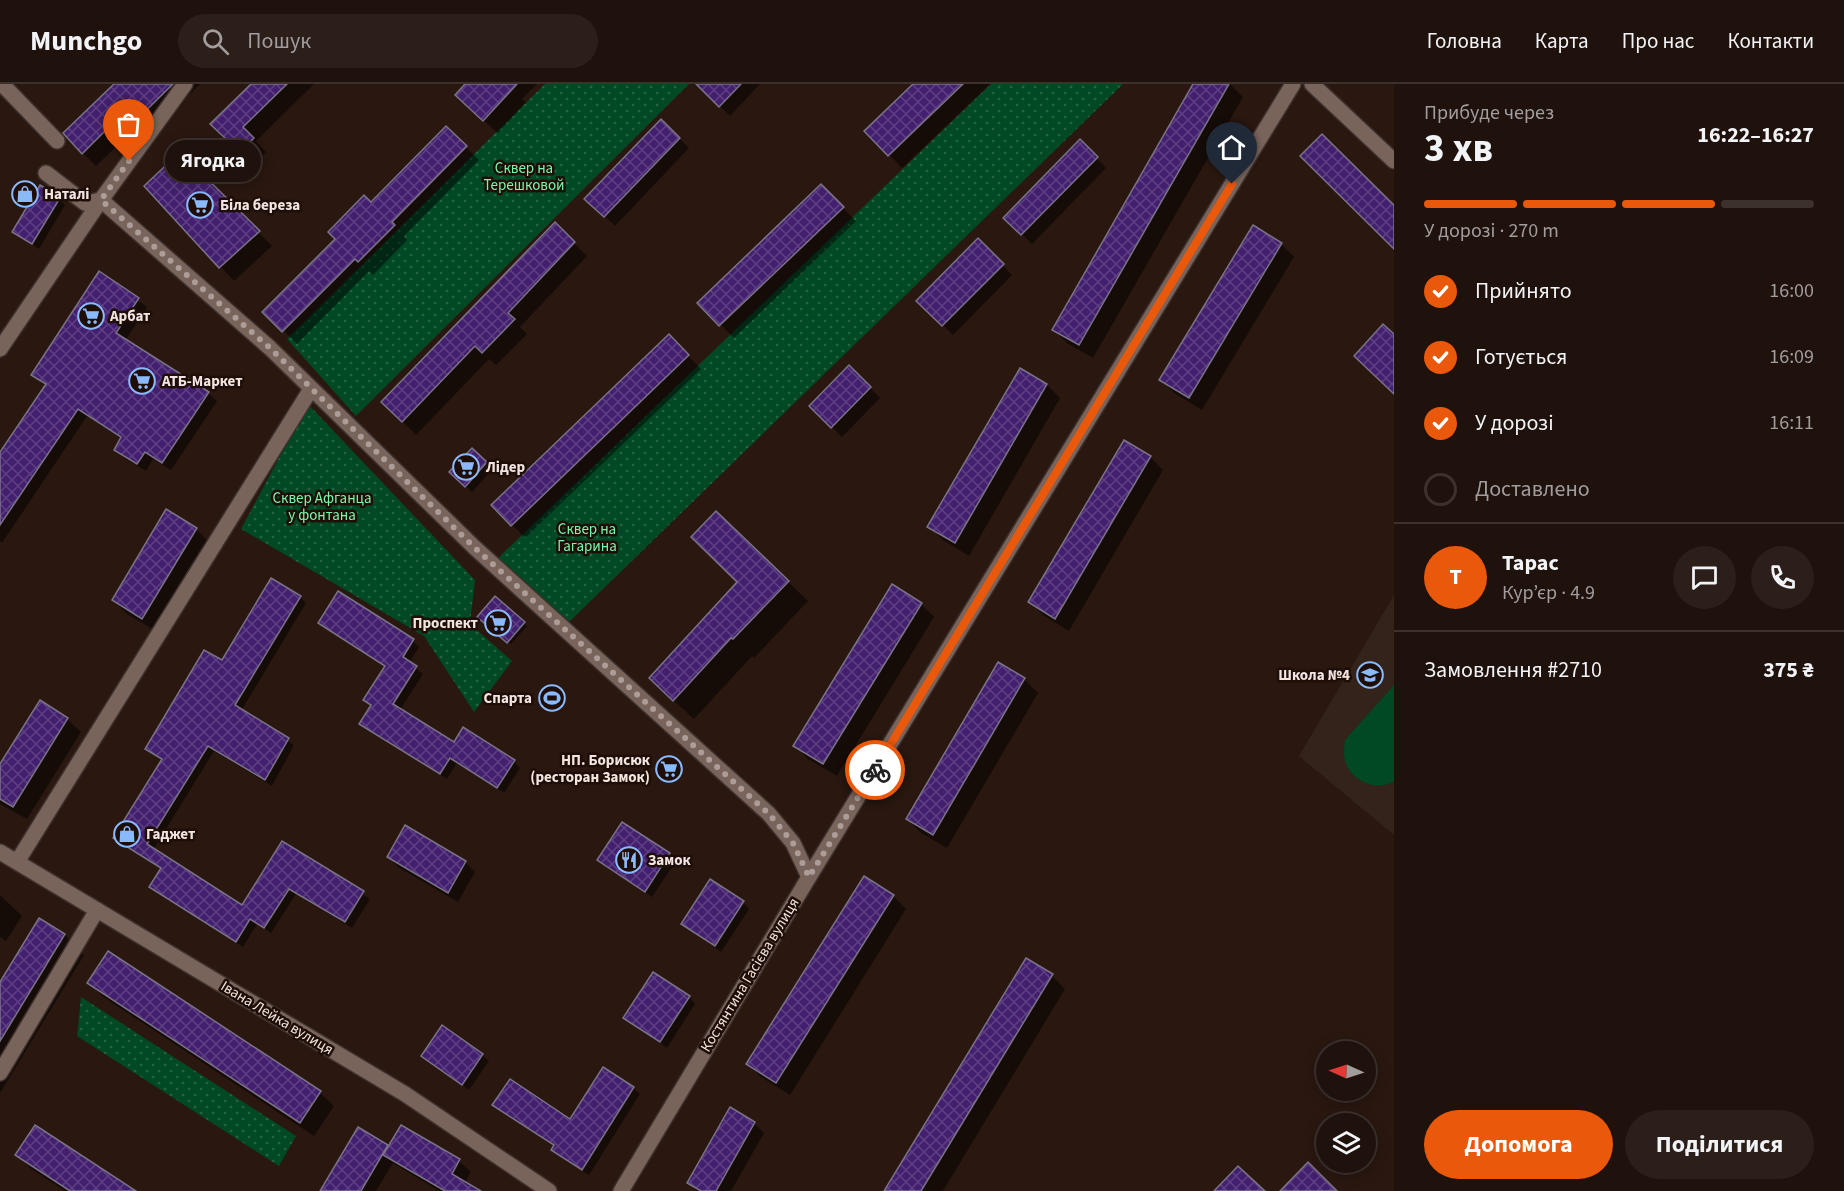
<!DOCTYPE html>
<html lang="uk">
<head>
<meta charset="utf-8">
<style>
  :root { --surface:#1f110c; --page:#2c1f1a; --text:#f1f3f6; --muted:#a19d9d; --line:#3c312d; --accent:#ea580c }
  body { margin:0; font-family:"Source Sans 3",sans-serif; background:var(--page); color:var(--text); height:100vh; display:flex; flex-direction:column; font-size:22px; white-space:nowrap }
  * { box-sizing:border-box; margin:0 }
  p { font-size:20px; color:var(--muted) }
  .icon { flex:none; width:33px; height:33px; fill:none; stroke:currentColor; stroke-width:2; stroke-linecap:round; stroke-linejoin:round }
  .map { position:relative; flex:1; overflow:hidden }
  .side { display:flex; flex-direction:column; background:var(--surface); width:450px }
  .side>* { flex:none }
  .needle { width:39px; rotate:273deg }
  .buttons { position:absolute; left:1316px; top:957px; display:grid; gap:12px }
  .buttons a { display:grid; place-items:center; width:60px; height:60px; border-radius:50%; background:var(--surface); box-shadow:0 3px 15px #0003,0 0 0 2px var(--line); font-size:30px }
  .pin { position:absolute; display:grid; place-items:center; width:51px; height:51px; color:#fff; margin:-62px -26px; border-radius:50% 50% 50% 0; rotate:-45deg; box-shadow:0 0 6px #0007 }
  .pin .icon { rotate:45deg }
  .courier { position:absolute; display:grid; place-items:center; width:60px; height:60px; margin:-30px; border:4px solid #ea580c; border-radius:50%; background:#fff; color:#222; box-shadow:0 2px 8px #0007 }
  .bubble { position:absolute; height:42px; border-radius:21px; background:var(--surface); box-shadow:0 3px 15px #0003,0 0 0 2px var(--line); font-size:20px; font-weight:700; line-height:42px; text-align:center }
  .headline em { font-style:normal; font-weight:700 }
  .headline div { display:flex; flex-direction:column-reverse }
  .headline { display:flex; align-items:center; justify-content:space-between; height:102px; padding:0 30px }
  h1 { font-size:39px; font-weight:700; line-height:45px }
  .bar { display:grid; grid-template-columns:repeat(4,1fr); gap:9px 6px; align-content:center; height:72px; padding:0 30px }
  .bar i { height:8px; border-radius:4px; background:var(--line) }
  .bar .on { background:var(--accent) }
  .bar p { grid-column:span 4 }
  .line { display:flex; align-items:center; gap:15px; padding:0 30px; border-top:2px solid var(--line) }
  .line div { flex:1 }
  .round { display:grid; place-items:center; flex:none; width:63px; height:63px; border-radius:32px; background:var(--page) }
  ol { padding:0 30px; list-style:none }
  li { display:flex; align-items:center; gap:18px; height:66px }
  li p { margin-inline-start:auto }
  li .icon { padding:6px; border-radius:50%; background:var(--accent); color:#fff; stroke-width:4 }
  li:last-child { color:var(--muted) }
  li i { width:33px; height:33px; border:3px solid var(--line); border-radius:50% }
  .action { display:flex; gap:12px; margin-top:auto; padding:12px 30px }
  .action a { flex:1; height:69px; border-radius:36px; background:var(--accent); color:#fff; font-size:24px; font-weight:700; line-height:69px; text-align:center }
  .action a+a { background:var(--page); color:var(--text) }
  header { display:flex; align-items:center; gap:36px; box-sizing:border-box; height:84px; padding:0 30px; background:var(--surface); border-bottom:2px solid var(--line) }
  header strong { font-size:28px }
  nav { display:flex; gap:33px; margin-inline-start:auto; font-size:21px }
  .search { width:420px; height:54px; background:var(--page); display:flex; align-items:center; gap:15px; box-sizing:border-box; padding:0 21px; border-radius:33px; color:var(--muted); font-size:22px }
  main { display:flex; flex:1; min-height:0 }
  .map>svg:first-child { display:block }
  .education { fill:#33231a }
  .park { fill:url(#park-dots) }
  .pitch { fill:#004924 }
  .shadow { fill:#0007 }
  .building { fill:url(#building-cross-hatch); stroke:#7a7387; stroke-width:1.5 }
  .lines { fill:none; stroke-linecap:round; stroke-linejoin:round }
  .minor-casing { stroke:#3d302e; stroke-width:18 }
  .minor { stroke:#79645b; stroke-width:15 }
  .done { stroke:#ac9d98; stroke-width:6; stroke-dasharray:0 10.8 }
  .route { stroke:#ea580c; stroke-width:8 }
  .labels { text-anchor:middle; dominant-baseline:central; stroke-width:5; stroke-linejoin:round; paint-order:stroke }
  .park-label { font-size:15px; fill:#7af8a7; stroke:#1f0e08 }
  .poi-label { font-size:15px; font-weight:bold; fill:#f2e5e1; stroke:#1f0e08; text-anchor:start }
  .street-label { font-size:15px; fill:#f2e5e1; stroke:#1f0e08 }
</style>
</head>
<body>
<header>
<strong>Munchgo</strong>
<div class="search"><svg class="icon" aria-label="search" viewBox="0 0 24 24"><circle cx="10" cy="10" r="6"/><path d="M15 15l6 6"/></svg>Пошук</div>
<nav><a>Головна</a><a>Карта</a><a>Про нас</a><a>Контакти</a></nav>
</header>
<main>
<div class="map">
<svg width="1394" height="1107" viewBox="0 0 1394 1107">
  <defs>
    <pattern id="park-dots" width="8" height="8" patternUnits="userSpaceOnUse" patternTransform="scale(1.5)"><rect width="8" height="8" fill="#004924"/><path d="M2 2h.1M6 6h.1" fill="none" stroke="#266344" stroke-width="1.8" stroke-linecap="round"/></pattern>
    <pattern id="building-cross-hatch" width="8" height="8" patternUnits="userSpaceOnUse" patternTransform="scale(1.5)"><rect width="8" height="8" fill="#43206f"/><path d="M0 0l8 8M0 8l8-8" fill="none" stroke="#5f4083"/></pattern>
  </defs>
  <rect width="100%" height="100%" fill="#291710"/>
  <path class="education" d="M1394,511V751L1299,672Z"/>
  <g class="park">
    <path d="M545,0H689L356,332L287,255Z"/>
    <path d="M991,0H1123L568,539L495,477Z"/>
    <path d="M308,320L475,496L470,540L512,577L474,628L424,552L241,445Z"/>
    <path d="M81,913L296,1052L279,1082L77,952Z"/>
  </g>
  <path class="pitch" d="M1394,601V697C1378,708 1353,698 1346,680C1343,672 1344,664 1345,656Z"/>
  <g class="shadow">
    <path d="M116,0H200L129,69L119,60L96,82L83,69Z"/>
    <path d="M253,0H314L256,57L266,68L254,80L225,53Z"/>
    <path d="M467,0H537L522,15L526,18L498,49L470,25Z"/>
    <path d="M707,0H760L730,32L702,5Z"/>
    <path d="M916,0H990L902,84L866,47Z"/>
    <path d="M1195,0H1230L1243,13L1093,274L1067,259L1054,246Z"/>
    <path d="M661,37L689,64L615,142L586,114Z"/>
    <path d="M446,44L479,76L404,152L407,156L373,191L369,187L297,260L265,228Z"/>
    <path d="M1080,57L1106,84L1032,160L1005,134Z"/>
    <path d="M180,70L272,162L234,197L146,102Z"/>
    <path d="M821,102L856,137L734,254L699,219Z"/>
    <path d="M59,115L65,121L39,165L14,147Z"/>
    <path d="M555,140L587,172L520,243L527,250L496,281L489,275L416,351L383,318Z"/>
    <path d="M978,156L1012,191L953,251L918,217Z"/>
    <path d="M1281,160L1294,173L1202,326L1174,309L1161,296Z"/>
    <path d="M99,189L147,223L125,257L208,309L217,317L171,386L153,375L146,387L124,374L116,365L122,355L87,332L2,459L0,457V371L46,302L33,291Z"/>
    <path d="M669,252L701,285L525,454L493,421Z"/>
    <path d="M849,283L880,314L842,353L811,322Z"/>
    <path d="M1020,286L1047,301L1060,314L969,472L943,456L929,443Z"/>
    <path d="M472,366L492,386L472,408L451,388Z"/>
    <path d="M1150,373L1163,386L1069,547L1043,531L1030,518Z"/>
    <path d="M167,427L196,445L210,459L156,547L127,530L113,516Z"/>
    <path d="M716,429L808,517L754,574L752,572L694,635L671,614L739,499Z"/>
    <path d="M300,513L306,519L241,627L294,661L272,702L214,667L153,766L243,823L283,759L370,815L352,844L296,810L271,849L257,840L243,863L157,809L151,802L162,785L114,754L162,676L147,664L222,578Z"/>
    <path d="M495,514L527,542L511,560L479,533Z"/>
    <path d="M921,520L934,533L837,692L808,675L795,662Z"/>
    <path d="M320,538L413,557L419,563L409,579L423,590L400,626L454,660L514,677L520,684L504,709L457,679L447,695L368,646L361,640L372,623L365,616L386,583Z"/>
    <path d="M999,580L1024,595L1038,609L947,764L921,749L907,735Z"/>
    <path d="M67,635L81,648L27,735L0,720V682Z"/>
    <path d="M623,740L676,777L652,813L599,776Z"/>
    <path d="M389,773L465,778L475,788L458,818L398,783Z"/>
    <path d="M0,811L22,832L6,857L0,853Z"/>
    <path d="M893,812L906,825L790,1011L761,993L748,980Z"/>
    <path d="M743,818L749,825L721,868L683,840Z"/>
    <path d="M40,836L65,851L84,871L0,1009V901Z"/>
    <path d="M108,869L320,1009L334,1022L314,1052L102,912L89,898Z"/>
    <path d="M1052,892L1065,905L943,1107H886Z"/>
    <path d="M689,913L695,920L667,964L624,934Z"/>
    <path d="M482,971L489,977L469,1006L422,972Z"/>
    <path d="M633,1004L640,1010L589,1091L559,1072L553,1065L555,1063L494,1021L571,1037Z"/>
    <path d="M754,1039L764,1049L731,1107H697L689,1099Z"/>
    <path d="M401,1043L459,1077L471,1088L464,1100L475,1107H439L393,1079L376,1107H321L359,1045L389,1064Z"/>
    <path d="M17,1071L133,1107H65L30,1084Z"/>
  </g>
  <g class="building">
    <path d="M114,0H173L115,57L105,47L82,70L63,49Z"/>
    <path d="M251,0H287L243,43L254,54L240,68L210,40Z"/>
    <path d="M465,0H517L483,37L455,11Z"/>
    <path d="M696,0H741L719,23Z"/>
    <path d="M913,0H963L888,72L864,47Z"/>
    <path d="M1193,0H1229L1079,261L1052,246Z"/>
    <path d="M661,35L680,54L604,133L584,115Z"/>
    <path d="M446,42L467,62L392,138L395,141L358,178L355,175L282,248L262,228L335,155L328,148L364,111L371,118Z"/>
    <path d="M1322,50L1394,121V165L1300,72Z"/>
    <path d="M1080,55L1098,73L1021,151L1003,134Z"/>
    <path d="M180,68L260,147L219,184L144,102Z"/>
    <path d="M821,100L844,123L719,242L697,219Z"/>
    <path d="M40,101L60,114L32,160L12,148Z"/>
    <path d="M555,138L575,158L508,229L515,235L482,269L475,262L402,338L381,318Z"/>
    <path d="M1253,141L1282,159L1189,314L1159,296Z"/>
    <path d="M978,154L1004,180L942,242L916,217Z"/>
    <path d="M99,187L139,214L116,249L209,308L162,379L145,368L137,380L114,366L121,353L78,325L0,441V368L46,300L31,291Z"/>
    <path d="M1383,240L1394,250V310L1354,272Z"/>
    <path d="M669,250L689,271L511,442L491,421Z"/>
    <path d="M849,281L871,303L831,344L809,322Z"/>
    <path d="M1020,284L1047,300L955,459L927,443Z"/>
    <path d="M1124,356L1151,372L1055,535L1028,518Z"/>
    <path d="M472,364L487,378L465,403L449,388Z"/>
    <path d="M166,425L197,444L142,535L112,516Z"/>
    <path d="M716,427L789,497L733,555L731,554L673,617L649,594L737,498L691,453Z"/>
    <path d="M271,494L301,512L235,621L289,654L265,696L208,662L147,760L242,821L282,757L364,807L345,838L289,805L264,844L250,835L236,858L149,803L161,784L113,754L162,675L145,665L204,566L222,576Z"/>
    <path d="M892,500L922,519L823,680L793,662Z"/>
    <path d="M338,507L414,555L403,573L417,582L393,620L454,658L463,643L515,676L497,704L450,674L440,690L359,640L371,621L363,616L385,582L318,539Z"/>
    <path d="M495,512L525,538L507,559L477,533Z"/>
    <path d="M998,578L1025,594L933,751L906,735Z"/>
    <path d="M40,616L68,634L13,723L0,715V680Z"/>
    <path d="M622,738L670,769L645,808L597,776Z"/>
    <path d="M405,741L466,777L448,809L387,773Z"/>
    <path d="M864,792L894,811L776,999L746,980Z"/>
    <path d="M710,795L744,817L715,862L681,840Z"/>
    <path d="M39,834L65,850L0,957V898Z"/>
    <path d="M108,867L321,1007L300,1039L87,899Z"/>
    <path d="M1026,874L1053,890L921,1107H884Z"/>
    <path d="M653,888L690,912L660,958L623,934Z"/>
    <path d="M442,941L483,970L462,1001L421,972Z"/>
    <path d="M603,983L634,1003L582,1086L551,1066L554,1061L492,1021L510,995L570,1035Z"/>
    <path d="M730,1023L755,1038L716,1107H701L687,1099Z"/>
    <path d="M35,1041L136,1107H70L15,1071Z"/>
    <path d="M401,1041L460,1075L452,1090L481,1107H445L383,1071Z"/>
    <path d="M358,1043L388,1061L361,1107H320Z"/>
    <path d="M1308,1078L1337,1107H1280Z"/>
    <path d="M1238,1082L1265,1107H1214Z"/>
  </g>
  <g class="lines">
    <g class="minor-casing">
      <g id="minor">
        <path d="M2,0L57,57"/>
        <path d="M1312,0L1394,77"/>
        <path d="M46,89L85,119L101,116L270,264L474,463L769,730L793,759L809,793"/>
        <path d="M0,265L101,116L185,0"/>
        <path d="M0,768L405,1010L549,1107"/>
        <path d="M17,778L311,305"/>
        <path d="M0,989L97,826"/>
        <path d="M621,1107L809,793L1293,0"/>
      </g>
    </g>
    <use href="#minor" class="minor"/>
  </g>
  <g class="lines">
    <path class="done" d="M129,77L101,116L270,264L474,463L769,730L793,759L809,793L875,686"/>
    <path class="route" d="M875,686L1232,100"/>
  </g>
  <defs>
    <g id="shop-ring" transform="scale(1.35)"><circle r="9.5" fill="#1f0e08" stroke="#8abafc" stroke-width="1.5"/><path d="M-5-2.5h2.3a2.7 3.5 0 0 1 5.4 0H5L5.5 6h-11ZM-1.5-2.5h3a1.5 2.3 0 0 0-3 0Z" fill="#8abafc"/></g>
    <g id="supermarket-ring" transform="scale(1.35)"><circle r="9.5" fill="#1f0e08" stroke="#8abafc" stroke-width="1.5"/><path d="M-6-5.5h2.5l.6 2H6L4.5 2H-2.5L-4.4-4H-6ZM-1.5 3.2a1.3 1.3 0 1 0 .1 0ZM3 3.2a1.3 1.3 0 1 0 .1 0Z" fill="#8abafc"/></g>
    <g id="school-ring" transform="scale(1.35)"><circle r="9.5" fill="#1f0e08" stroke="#8abafc" stroke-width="1.5"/><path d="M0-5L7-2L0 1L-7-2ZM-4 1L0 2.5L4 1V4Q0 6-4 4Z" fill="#8abafc"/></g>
    <g id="stadium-ring" transform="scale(1.35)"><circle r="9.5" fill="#1f0e08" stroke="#8abafc" stroke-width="1.5"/><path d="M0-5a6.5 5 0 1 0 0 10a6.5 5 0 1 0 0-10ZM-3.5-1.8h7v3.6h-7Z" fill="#8abafc"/></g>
    <g id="restaurant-ring" transform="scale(1.35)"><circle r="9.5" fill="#1f0e08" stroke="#8abafc" stroke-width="1.5"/><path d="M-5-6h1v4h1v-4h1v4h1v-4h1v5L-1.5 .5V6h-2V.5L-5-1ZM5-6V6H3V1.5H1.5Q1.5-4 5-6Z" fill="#8abafc"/></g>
  </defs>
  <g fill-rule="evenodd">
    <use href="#shop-ring" x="25" y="110"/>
    <use href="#supermarket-ring" x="200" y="121"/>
    <use href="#supermarket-ring" x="91" y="232"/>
    <use href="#supermarket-ring" x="142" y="297"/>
    <use href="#supermarket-ring" x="466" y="383"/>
    <use href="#supermarket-ring" x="498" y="539"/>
    <use href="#school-ring" x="1370" y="591"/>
    <use href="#stadium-ring" x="552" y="614"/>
    <use href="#supermarket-ring" x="669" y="685"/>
    <use href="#shop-ring" x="127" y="750"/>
    <use href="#restaurant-ring" x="629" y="776"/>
  </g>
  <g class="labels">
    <g class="park-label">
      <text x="524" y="84">Сквер на<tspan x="524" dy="17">Терешковой</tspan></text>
      <text x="322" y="414">Сквер Афганца<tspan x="322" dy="17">у фонтана</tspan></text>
      <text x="587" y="445">Сквер на<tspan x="587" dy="17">Гагарина</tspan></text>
    </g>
    <g class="poi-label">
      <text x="44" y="110">Наталі</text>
      <text x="220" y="121">Біла береза</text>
      <text x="110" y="232">Арбат</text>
      <text x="162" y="297">АТБ-Маркет</text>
      <text x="486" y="383">Лідер</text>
      <text x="478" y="539" text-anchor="end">Проспект</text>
      <text x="1350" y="591" text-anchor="end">Школа №4</text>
      <text x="532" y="614" text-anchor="end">Спарта</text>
      <text x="650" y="676" text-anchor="end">НП. Борисюк<tspan x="650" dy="17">(ресторан Замок)</tspan></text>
      <text x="146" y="750">Гаджет</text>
      <text x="648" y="776">Замок</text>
    </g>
    <g class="street-label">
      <text transform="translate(750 891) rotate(-59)">Костянтина Гасієва вулиця</text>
      <text transform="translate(277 934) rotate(31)">Івана Лейка вулиця</text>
    </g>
  </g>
</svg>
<div class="buttons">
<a><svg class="needle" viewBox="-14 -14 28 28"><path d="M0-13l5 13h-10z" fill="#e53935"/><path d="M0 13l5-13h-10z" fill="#a19d9d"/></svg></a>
<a><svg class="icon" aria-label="layers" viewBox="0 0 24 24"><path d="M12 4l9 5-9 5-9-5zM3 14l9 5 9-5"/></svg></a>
</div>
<div class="pin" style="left:129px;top:77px;background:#ea580c"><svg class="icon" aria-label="bag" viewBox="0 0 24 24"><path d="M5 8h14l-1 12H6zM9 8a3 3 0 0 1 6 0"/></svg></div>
<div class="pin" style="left:1232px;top:100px;background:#1f2937"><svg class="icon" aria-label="home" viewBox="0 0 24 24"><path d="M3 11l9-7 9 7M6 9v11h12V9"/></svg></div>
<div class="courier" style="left:875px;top:686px"><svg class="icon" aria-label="bike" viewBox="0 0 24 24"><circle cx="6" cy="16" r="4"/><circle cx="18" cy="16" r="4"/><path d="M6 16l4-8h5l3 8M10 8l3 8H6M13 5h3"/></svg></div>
<div class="bubble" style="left:165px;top:56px;width:96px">Ягодка</div>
</div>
<section class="side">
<div class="headline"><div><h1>3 хв</h1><p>Прибуде через</p></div><em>16:22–16:27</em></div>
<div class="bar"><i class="on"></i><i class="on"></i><i class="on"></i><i></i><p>У дорозі · 270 m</p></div>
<ol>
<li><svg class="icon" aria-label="check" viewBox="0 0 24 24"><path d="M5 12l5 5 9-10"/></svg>Прийнято<p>16:00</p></li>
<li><svg class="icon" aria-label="check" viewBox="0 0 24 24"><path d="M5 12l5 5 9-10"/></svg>Готується<p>16:09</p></li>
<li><svg class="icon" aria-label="check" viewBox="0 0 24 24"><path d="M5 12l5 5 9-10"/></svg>У дорозі<p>16:11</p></li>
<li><i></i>Доставлено</li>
</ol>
<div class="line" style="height:108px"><b class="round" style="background:var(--accent);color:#fff">Т</b><div><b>Тарас</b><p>Кур’єр · 4.9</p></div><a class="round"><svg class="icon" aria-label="chat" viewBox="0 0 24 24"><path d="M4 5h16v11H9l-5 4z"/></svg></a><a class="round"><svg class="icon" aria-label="phone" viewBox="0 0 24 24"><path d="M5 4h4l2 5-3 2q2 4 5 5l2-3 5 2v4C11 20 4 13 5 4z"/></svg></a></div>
<div class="line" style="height:78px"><div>Замовлення #2710</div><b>375 ₴</b></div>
<div class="action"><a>Допомога</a><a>Поділитися</a></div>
</section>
</main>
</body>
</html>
